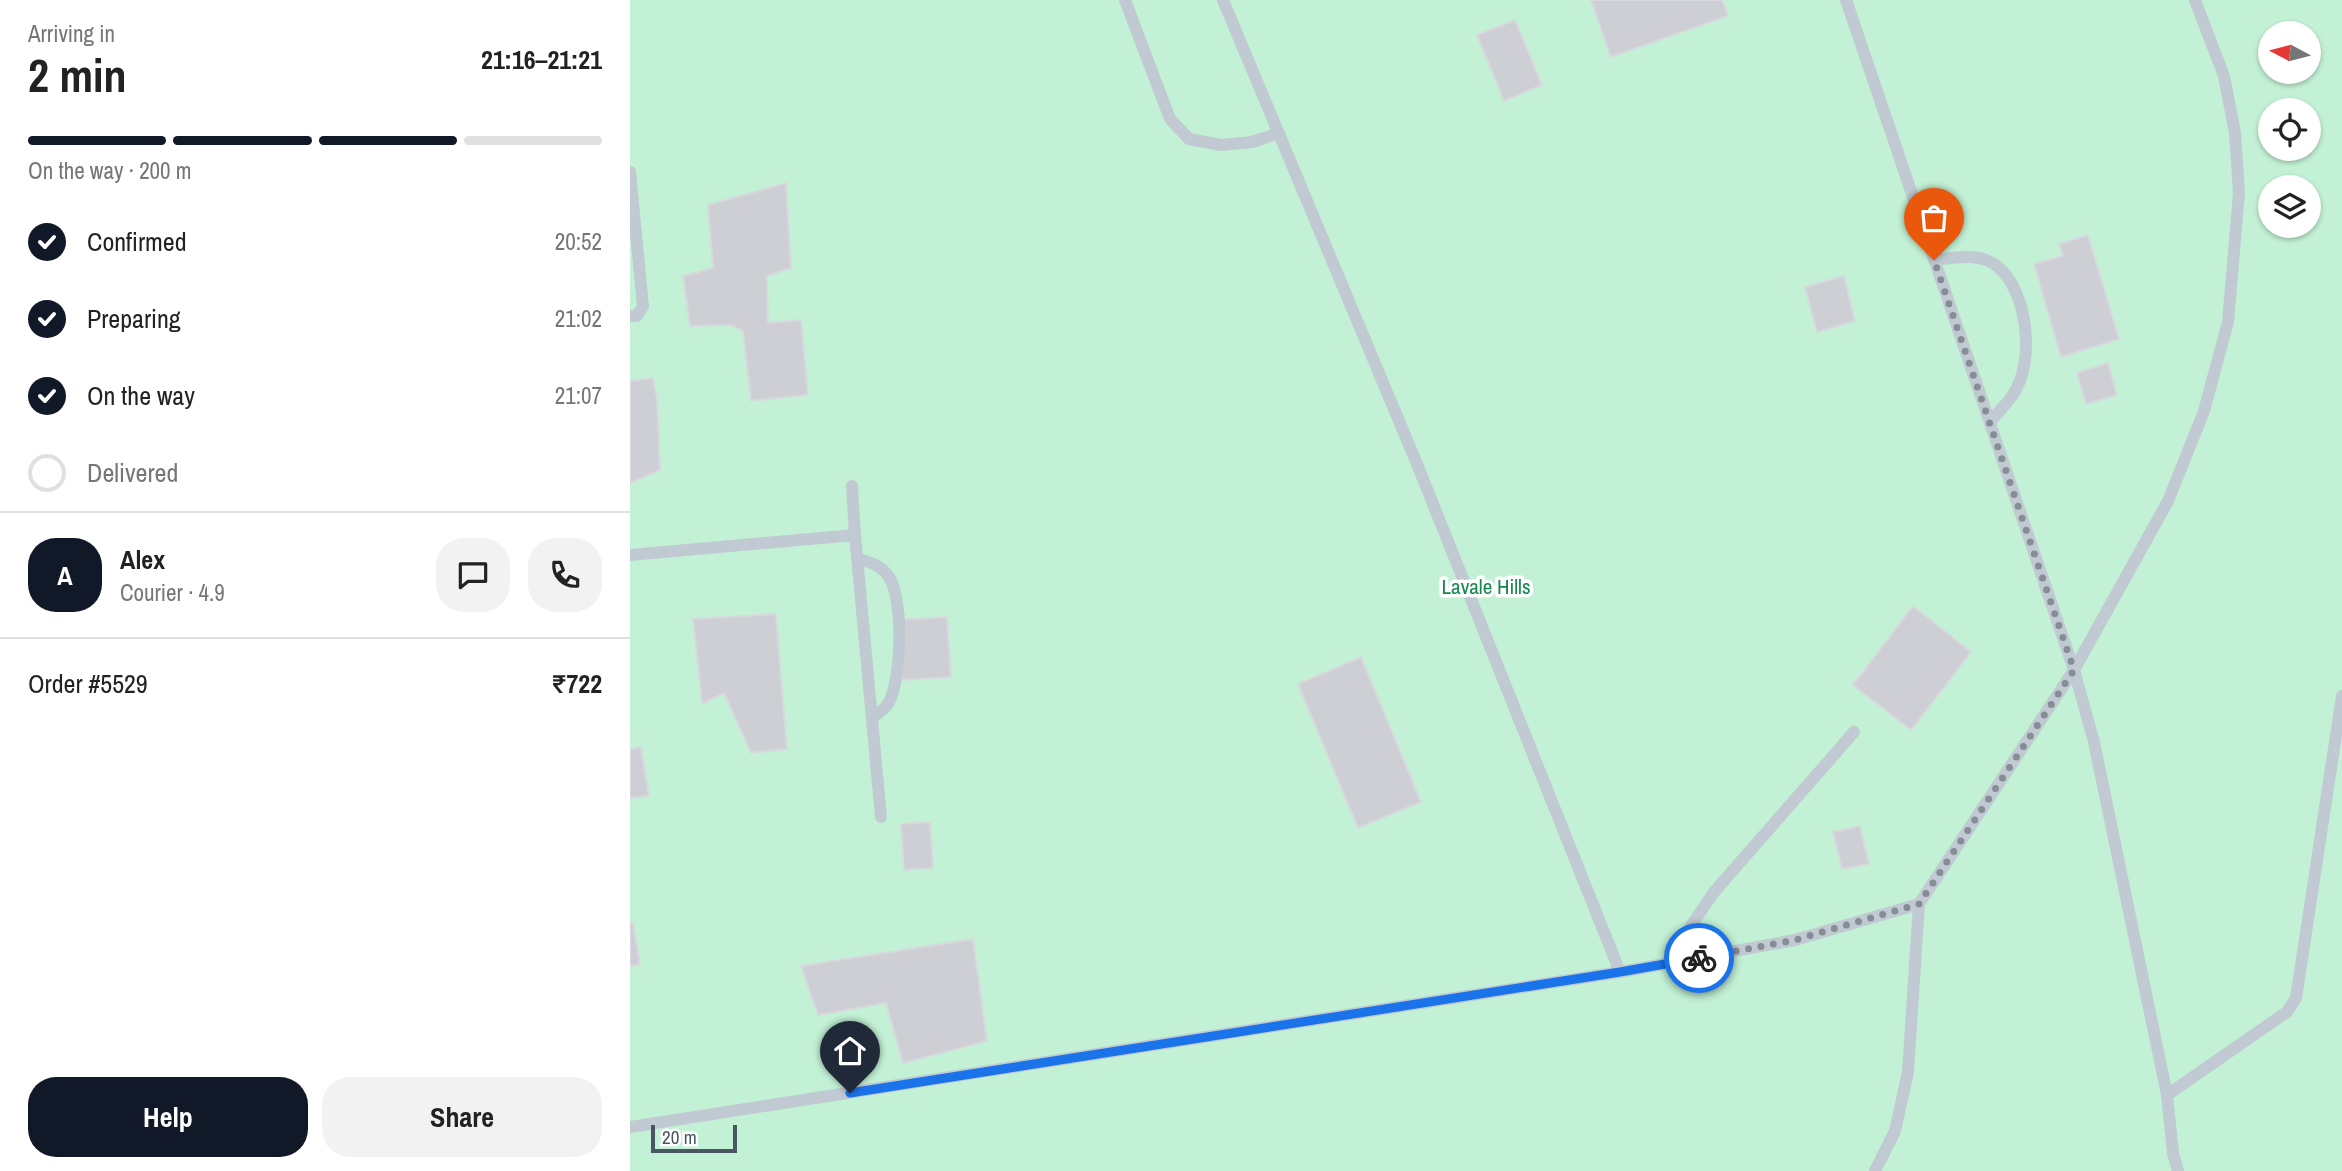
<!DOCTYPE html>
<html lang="en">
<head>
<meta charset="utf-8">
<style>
  :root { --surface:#fff; --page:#f2f2f2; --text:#222; --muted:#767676; --line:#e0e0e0; --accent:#111827 }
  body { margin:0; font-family:"Archivo Narrow",sans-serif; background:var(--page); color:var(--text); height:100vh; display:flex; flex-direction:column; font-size:26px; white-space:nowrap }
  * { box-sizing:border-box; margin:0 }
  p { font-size:23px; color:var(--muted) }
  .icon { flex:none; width:38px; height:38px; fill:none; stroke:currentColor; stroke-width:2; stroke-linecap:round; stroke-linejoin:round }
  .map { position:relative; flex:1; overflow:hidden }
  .side { display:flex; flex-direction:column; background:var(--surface); width:630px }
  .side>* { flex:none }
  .needle { width:46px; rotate:277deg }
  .tools { position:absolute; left:1628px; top:21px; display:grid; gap:14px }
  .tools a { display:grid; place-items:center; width:63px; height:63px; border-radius:50%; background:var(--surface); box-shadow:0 2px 5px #0004; font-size:35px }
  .scale { position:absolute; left:21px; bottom:18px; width:86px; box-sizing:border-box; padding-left:7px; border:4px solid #4a5661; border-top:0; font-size:19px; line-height:24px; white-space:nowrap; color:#4a5661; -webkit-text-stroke:5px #fff; paint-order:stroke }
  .pin { position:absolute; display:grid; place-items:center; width:60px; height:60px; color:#fff; margin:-72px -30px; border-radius:50% 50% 50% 0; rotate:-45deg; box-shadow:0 0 7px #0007 }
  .pin .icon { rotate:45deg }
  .courier { position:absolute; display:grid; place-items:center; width:70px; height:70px; margin:-35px; border:5px solid #1a73e8; border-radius:50%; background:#fff; color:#222; box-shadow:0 2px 9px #0007 }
  .headline em { font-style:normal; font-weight:700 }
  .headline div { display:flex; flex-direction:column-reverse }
  .headline { display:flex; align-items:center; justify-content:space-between; height:119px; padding:0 28px }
  h1 { font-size:46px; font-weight:700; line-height:52px }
  .bar { display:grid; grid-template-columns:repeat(4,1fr); gap:10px 7px; align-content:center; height:84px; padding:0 28px }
  .bar i { height:9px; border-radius:5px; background:var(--line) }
  .bar .current { background:var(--accent) }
  .bar p { grid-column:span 4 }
  .line { display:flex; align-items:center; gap:18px; padding:0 28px; border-top:2px solid var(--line) }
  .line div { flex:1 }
  .round { display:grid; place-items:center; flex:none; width:74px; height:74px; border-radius:28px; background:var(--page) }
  ol { padding:0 28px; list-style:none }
  li { display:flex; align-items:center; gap:21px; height:77px }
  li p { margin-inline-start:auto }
  li .icon { padding:7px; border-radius:50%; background:var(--accent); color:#fff; stroke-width:4 }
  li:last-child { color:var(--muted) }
  li i { width:38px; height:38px; border:4px solid var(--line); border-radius:50% }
  .primary-button { display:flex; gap:14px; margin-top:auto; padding:14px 28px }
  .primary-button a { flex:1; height:80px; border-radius:28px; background:var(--accent); color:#fff; font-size:28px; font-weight:700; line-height:80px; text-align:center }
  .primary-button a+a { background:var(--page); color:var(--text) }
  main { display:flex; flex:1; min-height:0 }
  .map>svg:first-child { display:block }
  .green { fill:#c3f1d5; fill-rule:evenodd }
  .building { fill:#cdcfd5; stroke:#d7d9de; stroke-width:2 }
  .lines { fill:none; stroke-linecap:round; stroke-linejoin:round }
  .service { stroke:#c1cad2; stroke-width:12 }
  .done { stroke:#868d94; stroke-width:7; stroke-dasharray:0 12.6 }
  .route { stroke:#1a73e8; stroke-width:9 }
  .labels { text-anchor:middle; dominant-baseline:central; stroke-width:7; stroke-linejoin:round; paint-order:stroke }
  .park-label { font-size:21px; fill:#17864f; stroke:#fff }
</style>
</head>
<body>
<main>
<section class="side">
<div class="headline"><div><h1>2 min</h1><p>Arriving in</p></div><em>21:16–21:21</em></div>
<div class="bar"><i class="current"></i><i class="current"></i><i class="current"></i><i></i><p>On the way · 200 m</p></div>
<ol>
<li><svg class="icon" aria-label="check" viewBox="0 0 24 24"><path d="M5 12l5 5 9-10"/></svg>Confirmed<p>20:52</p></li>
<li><svg class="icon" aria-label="check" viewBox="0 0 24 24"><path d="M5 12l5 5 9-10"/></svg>Preparing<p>21:02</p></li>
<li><svg class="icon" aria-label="check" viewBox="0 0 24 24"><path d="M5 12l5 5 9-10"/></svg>On the way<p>21:07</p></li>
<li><i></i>Delivered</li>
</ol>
<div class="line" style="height:126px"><b class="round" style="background:var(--accent);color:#fff">A</b><div><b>Alex</b><p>Courier · 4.9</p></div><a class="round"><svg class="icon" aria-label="chat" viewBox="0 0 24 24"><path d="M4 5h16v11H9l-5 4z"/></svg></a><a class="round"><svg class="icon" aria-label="phone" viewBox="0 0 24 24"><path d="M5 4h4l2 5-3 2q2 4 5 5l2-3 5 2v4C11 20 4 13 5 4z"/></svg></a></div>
<div class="line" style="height:91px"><div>Order #5529</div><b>₹722</b></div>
<div class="primary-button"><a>Help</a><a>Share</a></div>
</section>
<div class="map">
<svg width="1712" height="1171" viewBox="0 0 1712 1171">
  <rect width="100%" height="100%" fill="#f5f3f3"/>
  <path class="green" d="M0,0H1712V1171H0ZM1640,33H1678V72H1640ZM1640,110H1678V149H1640ZM1640,187H1678V226H1640Z"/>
  <g class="building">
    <path d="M961,0H1092L1098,16L981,57Z"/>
    <path d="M885,20L912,85L874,101L847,35Z"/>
    <path d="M156,183L161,268L137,276L138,323L171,320L178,395L121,401L113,331L100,325L60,326L53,276L83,268L78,205Z"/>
    <path d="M1458,235L1489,339L1431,357L1404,264L1433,256L1429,244Z"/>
    <path d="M1214,276L1225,321L1187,332L1175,287Z"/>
    <path d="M1478,363L1487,395L1456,404L1447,373Z"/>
    <path d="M23,378L27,398L30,470L0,483V381Z"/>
    <path d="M1283,606L1341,652L1281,730L1223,685Z"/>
    <path d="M146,614L157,749L121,753L94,693L72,704L63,619Z"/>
    <path d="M317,617L321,677L272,680L268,620Z"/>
    <path d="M731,657L791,802L728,828L668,684Z"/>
    <path d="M11,747L19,796L0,798V749Z"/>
    <path d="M300,822L303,868L274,870L271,824Z"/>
    <path d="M1230,826L1239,864L1212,869L1203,832Z"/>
    <path d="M0,923H3L10,964L0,966Z"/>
    <path d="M343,939L357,1041L273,1063L256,1003L188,1015L171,966Z"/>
  </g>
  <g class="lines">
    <g class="service">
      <path d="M495,0L540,119L559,139L591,145L622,142L649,133"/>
      <path d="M1216,0L1444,670L1464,742L1537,1095L1543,1153L1548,1171"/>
      <path d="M0,172L13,306L7,316H0"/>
      <path d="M1305,260C1325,258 1350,252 1367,266C1398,291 1405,360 1384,393C1378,403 1368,412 1360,422"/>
      <path d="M222,486L225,535"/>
      <path d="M0,555L225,535L251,817"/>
      <path d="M228,559C240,562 252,566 259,577C274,601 272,680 258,704C255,709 247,714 242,718"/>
      <path d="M1051,961L1059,929L1084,892L1224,732"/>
      <path d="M990,972L1165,940L1289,904L1444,670L1538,501L1574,411L1598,322L1609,193L1605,133L1594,76L1565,0"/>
      <path d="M1537,1095L1657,1012L1666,998L1712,696"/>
      <path d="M0,1127L990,972L787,464L593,0"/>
      <path d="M1245,1171L1265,1131L1278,1072L1289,904"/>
    </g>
  </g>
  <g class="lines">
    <path class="done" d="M1069,958L1165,940L1289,904L1444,670L1304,260"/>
    <path class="route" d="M220,1093L990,972L1069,958"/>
  </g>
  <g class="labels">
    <g class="park-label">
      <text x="856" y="586">Lavale Hills</text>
    </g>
  </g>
</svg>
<div class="tools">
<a><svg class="needle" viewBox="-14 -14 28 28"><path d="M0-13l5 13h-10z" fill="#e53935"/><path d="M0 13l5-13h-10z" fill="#767676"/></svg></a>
<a><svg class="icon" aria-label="locate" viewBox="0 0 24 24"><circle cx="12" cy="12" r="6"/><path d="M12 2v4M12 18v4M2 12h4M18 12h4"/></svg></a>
<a><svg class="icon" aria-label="layers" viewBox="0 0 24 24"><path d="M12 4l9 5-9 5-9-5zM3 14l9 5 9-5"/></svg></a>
</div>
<div class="scale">20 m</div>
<div class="pin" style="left:1304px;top:260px;background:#ea580c"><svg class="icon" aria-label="bag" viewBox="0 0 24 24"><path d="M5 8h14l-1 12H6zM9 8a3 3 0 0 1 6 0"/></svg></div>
<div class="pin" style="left:220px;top:1093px;background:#1f2937"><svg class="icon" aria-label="home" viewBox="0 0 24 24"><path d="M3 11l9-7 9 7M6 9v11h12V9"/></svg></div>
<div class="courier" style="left:1069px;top:958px"><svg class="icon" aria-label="bike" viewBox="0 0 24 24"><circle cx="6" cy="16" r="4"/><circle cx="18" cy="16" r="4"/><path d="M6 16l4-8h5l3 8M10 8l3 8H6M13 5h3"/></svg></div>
</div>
</main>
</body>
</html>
